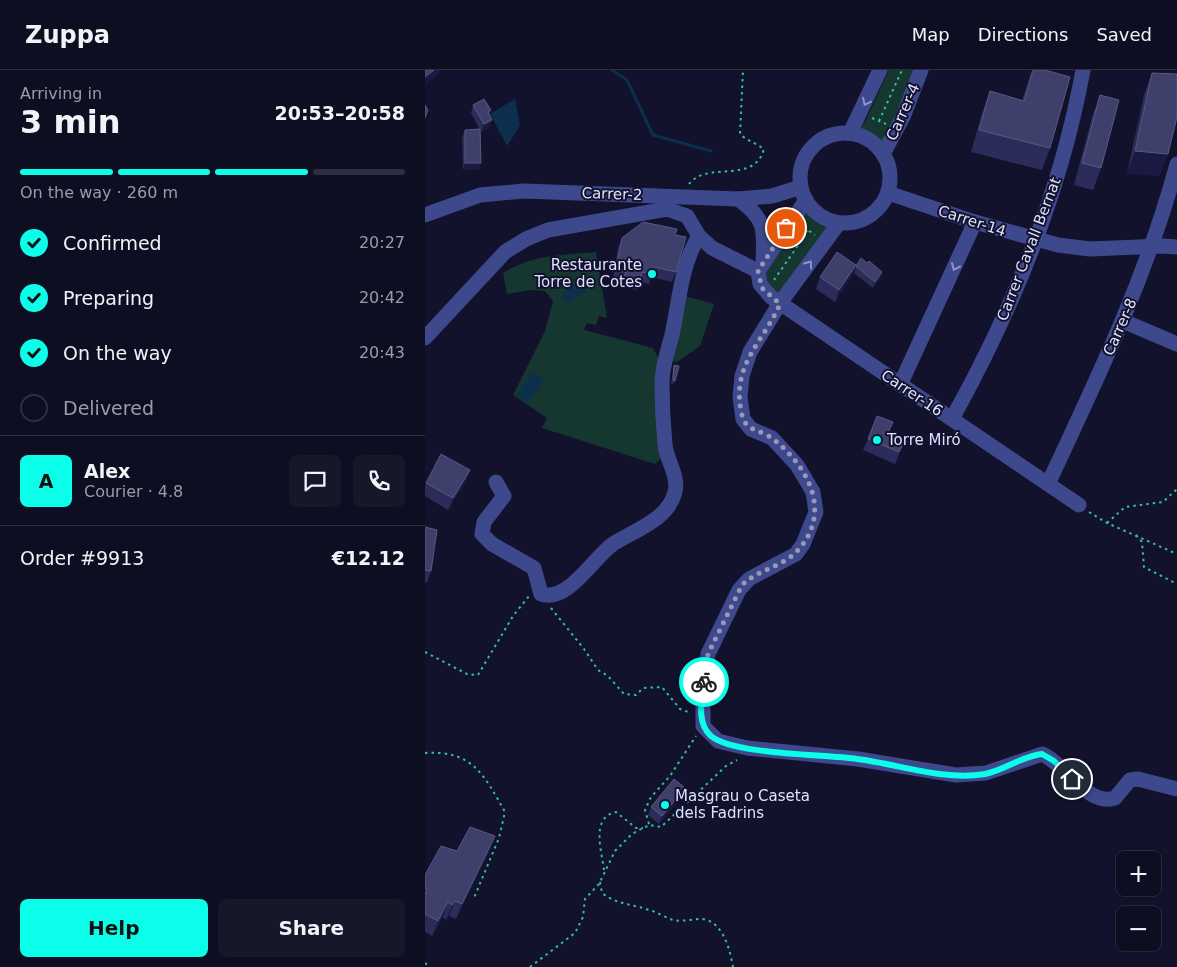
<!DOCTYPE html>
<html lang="en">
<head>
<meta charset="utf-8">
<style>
  :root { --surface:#0e0e22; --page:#17172a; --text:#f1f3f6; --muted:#9b9ca5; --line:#2e2e40; --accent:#0bfee9 }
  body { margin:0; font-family:"DejaVu Sans",sans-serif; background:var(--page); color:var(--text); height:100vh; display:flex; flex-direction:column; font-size:19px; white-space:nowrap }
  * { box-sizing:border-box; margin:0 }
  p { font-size:16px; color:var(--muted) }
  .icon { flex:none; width:28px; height:28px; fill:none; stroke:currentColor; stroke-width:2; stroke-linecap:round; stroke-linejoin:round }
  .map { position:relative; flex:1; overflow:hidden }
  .drawer { display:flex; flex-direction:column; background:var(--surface); width:425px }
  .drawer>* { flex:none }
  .tools { position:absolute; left:691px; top:781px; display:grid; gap:10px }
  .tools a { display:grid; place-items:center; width:45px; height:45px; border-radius:8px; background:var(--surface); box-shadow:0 1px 4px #0004,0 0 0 1px var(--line); font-size:25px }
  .pin { position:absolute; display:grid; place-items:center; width:42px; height:42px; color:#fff; margin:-21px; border:2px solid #fff; border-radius:50%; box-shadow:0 1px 5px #0007 }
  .courier { position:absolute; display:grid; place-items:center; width:50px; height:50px; margin:-25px; border:4px solid #0bfee9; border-radius:50%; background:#fff; color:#222; box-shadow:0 1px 6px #0007 }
  .head em { font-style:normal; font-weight:700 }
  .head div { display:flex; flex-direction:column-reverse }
  .head { display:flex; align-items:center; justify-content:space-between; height:85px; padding:0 20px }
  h1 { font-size:32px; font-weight:700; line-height:38px }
  .bar { display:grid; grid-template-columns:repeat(4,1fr); gap:8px 5px; align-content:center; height:60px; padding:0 20px }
  .bar i { height:6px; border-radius:4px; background:var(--line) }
  .bar .current { background:var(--accent) }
  .bar p { grid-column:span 4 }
  .line { display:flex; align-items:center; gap:12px; padding:0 20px; border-top:1px solid var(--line) }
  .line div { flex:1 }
  .round { display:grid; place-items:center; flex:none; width:52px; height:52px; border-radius:8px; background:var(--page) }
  ol { padding:0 20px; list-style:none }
  li { display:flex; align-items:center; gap:15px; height:55px }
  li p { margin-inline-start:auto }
  li .icon { padding:5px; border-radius:50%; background:var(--accent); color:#111; stroke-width:4 }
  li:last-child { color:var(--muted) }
  li i { width:28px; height:28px; border:2px solid var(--line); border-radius:50% }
  .button { display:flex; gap:10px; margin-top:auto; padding:10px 20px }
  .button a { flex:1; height:58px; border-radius:8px; background:var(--accent); color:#111; font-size:20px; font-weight:700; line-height:58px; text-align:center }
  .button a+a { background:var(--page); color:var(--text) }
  header { display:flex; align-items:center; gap:30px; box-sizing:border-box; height:70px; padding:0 25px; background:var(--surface); border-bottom:1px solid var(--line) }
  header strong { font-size:24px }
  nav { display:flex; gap:28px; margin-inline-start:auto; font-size:18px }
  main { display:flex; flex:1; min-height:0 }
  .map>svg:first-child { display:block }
  .green { fill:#153730 }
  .water { fill:#0c2f4d }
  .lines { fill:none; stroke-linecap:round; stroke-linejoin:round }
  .stream { stroke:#0c2f4d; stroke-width:3 }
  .path { stroke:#32c09c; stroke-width:2; stroke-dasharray:2.5 4; stroke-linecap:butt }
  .minor { stroke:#3d498c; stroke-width:15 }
  .wall { fill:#2c2c5a }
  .shaded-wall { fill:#1a1941 }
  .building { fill:#3f3f6c; stroke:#585883 }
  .oneway { stroke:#8e95c6 }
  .done { stroke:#9799b6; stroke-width:5; stroke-dasharray:0 9 }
  .route { stroke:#0bfee9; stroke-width:6 }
  .poi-dot { fill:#0bfee9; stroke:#12122d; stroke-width:2 }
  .labels { text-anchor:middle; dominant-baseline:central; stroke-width:4; stroke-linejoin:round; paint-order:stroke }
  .street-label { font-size:15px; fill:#dee1ff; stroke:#12122d }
  .poi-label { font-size:15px; fill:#dee1ff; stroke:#12122d; text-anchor:start }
</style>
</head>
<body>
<header>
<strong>Zuppa</strong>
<nav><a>Map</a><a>Directions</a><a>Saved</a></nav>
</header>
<main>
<section class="drawer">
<div class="head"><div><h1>3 min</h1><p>Arriving in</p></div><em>20:53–20:58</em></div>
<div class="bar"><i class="current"></i><i class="current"></i><i class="current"></i><i></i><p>On the way · 260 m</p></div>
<ol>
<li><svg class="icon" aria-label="check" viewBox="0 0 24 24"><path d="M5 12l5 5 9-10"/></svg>Confirmed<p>20:27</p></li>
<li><svg class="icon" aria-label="check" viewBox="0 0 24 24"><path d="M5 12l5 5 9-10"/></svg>Preparing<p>20:42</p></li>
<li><svg class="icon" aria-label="check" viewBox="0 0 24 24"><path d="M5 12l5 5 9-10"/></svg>On the way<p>20:43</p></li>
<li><i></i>Delivered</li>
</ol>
<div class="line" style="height:90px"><b class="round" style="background:var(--accent);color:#111">A</b><div><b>Alex</b><p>Courier · 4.8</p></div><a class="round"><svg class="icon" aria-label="chat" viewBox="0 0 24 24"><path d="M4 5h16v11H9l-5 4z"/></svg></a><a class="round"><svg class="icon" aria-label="phone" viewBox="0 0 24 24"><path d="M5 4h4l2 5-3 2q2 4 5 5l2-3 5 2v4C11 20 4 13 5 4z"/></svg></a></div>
<div class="line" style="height:65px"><div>Order #9913</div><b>€12.12</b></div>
<div class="button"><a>Help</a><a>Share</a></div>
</section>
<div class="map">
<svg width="752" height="897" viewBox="0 0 752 897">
  <rect width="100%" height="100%" fill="#12122d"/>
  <g class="green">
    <path d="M464,0H491L459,75L435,59L442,48Z"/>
    <path d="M380,141L391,152L402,158L352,226L346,222L337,202Z"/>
    <path d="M171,182L182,248L174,246L171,255L162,253L159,260L228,278L235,291L237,387L230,394L117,358L122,348L88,325L120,261L128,231L120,221L106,220L82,224L78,203C106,185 138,185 171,182Z"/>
    <path d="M260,226L289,234L275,276L252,292L247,291Z"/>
  </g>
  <g class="water">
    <path d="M90,29L95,56L82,76L65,44Z"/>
    <path d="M158,213L161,218L160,223L153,225L146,232L141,231L138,226C141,216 149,214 158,213Z"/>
    <path d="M108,302L119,309L103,332L92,325Z"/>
  </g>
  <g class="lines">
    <path class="stream" d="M187,0L202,10L228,65L286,81"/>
    <g class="path">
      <path d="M447,48L461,54"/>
      <path d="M454,51L477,0"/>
      <path d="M264,114C283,90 329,115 339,79C331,73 322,71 315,64L318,0"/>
      <path d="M348,147L357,142"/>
      <path d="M379,157L390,165"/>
      <path d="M349,210L383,161"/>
      <path d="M664,442L682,453L752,484"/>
      <path d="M682,453L700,437L738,432L752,419"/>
      <path d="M711,465L717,472L719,497L752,514"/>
      <path d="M126,538L159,579L173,600L183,606L199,624L211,625L218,618L237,617L255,639L266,643"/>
      <path d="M0,582L42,604L53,605L88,546L104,526"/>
      <path d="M0,683C48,680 59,705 80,742L74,768L49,828"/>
      <path d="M224,754L220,740L226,727L245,706L271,666"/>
      <path d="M179,800C177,782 165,747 191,742L211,758H218"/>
      <path d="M175,812L177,823C192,835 209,834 227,841C234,843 241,848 248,850C257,852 267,849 276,849C298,850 305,880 308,897"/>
      <path d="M0,893L5,897"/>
      <path d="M105,897L150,863L158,847L160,829L174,814L190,781L207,764L218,758L225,755L236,757L301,696L312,690"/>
    </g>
    <g class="minor">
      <path d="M425,63L455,0"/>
      <circle cx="420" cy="108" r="45"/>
      <path d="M458,84L478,47L496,0"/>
      <path d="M463,123L550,152L633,175L665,179L738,176L752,177"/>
      <path d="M313,129C339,147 340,159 338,189"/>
      <path d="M0,145L55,125L99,121L313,129L347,126L376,117"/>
      <path d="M414,153L355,233L325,282L317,306L315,327L318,349L326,359L347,368L372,395L388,422L391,442L378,474L371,484L324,509L314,520L283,584L278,622V656L293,671L322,678L433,689L531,705L561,703L617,684C639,693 663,737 690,728L705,710L713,709L752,719"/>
      <path d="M333,201L335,214L346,227L654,435"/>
      <path d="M333,201L381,130"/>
      <path d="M698,251L752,274"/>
      <path d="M0,268L80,182L101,169L123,160L242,139L262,146L274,166L287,178L333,201"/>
      <path d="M475,315L550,152"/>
      <path d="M527,349C587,241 636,122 658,0"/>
      <path d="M71,412L79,426L59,452L57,464L67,474L109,498L116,524C143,533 169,487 188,474C210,460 243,450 250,422C254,405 241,390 240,374C238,354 237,333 237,313C237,297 243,280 247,265C254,233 256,194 274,166"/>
      <path d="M623,414C672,309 722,206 752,94"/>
    </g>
  </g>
  <g class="wall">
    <path d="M607,0L625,78L617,100L546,82L557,43L565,21L597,30Z"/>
    <path d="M727,3L735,106L702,103L719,25Z"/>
    <path d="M675,25L676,98L668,120L649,115L667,47Z"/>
    <path d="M48,35L66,40L64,45V58L56,62L46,43Z"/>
    <path d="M40,60L56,93L53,100H38L37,67Z"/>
    <path d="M250,165L251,202L247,212L226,207L224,214L215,212L212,220L196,216L197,210L188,208L193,178L197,168Z"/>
    <path d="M442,193L457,202L455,208L448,218L429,203L431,196Z"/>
    <path d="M431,195L427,206L410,232L391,219L395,207Z"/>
    <path d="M249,295L250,311L248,314H246L248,299Z"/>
    <path d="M462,366L478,374L470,394L438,380L443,369Z"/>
    <path d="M45,400L41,411L23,440L0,426V416L1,413Z"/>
    <path d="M0,457L6,501L2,513L0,512Z"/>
    <path d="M257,726L234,754L223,745L226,737Z"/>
    <path d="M32,781L64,782L31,849L24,846L21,850L18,847L7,866L0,862V805Z"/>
  </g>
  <g class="shaded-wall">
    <path d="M9,0H15L14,4L0,15V7Z"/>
    <path d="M67,50L64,58L56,62L59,54Z"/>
    <path d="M710,81L743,84L735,106L702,103Z"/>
    <path d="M40,93H56L53,100H38Z"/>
    <path d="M431,195L427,206L410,232L414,220Z"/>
    <path d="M457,202L455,208L448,218L450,212Z"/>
    <path d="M45,400L41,411L23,440L28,428Z"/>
    <path d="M260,718L257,726L234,754L237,746Z"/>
    <path d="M70,766L64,782L31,849L37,834Z"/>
    <path d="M30,831L24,846L21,850L27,835Z"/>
    <path d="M23,832L18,847L7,866L13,851Z"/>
  </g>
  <g class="building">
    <path d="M0,0H9L0,7Z"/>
    <path d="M608,0H620L645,7L625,78L554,60L565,21L599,31Z"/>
    <path d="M727,3L752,4V47L743,84L710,81Z"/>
    <path d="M675,25L694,30L676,98L657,93Z"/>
    <path d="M59,29L66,40L63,42L67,50L59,54L48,35Z"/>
    <path d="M0,35L3,40L0,48Z"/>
    <path d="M55,59L56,93H40V60Z"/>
    <path d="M218,152L252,159L250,165L261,167L251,202L229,197L227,204L217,202L215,210L199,207L201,201L191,199L197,168Z"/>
    <path d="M412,182L431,195L414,220L395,207Z"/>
    <path d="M436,188L442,193L444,191L457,202L450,212L431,196Z"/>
    <path d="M249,295L254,296L250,311L248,310Z"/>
    <path d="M452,346L468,352L462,365L478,374L474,382L443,369Z"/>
    <path d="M16,384L45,400L28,428L1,413Z"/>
    <path d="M0,457L12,460L6,501L0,500Z"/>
    <path d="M249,709L260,718L237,746L226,737Z"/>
    <path d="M45,757L70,766L37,834L30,831L27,835L23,832L13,851L0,844V825L2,820L0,818V814L1,813H0V805L16,776L32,781Z"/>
  </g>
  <defs><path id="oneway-chevron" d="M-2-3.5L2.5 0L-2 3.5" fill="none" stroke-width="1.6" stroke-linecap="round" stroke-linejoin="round" transform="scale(1.25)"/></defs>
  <g class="oneway">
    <use href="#oneway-chevron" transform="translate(441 32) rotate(115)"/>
    <use href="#oneway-chevron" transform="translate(384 194) rotate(-54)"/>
    <use href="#oneway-chevron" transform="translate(530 197) rotate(114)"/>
  </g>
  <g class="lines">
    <path class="done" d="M279,612L283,584L317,515C333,499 359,497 374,479C407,441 383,396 348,369C337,360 320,361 317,345C305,295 338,273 355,234L337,218L333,201L361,158"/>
    <path class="route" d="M279,612C277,629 271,653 286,666C309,685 399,684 432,689C473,694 518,711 560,704C580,700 597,686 617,684L629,691L647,709"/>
  </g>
  <g class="poi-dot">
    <circle cx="227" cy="204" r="5"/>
    <circle cx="452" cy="370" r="5"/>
    <circle cx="240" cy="735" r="5"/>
  </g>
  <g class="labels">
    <g class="street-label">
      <text transform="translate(478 42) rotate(-66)">Carrer-4</text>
      <text transform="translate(187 124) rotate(2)">Carrer-2</text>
      <text transform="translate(547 151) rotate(18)">Carrer-14</text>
      <text transform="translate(604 179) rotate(-69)">Carrer Cavall Bernat</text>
      <text transform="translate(695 257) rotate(-66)">Carrer-8</text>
      <text transform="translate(487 323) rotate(34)">Carrer-16</text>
    </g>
    <g class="poi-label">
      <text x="217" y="195" text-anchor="end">Restaurante<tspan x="217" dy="17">Torre de Cotes</tspan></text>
      <text x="462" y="370">Torre Miró</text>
      <text x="250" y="726">Masgrau o Caseta<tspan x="250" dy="17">dels Fadrins</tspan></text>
    </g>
  </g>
</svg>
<div class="tools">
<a>+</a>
<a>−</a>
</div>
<div class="pin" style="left:361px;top:158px;background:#ea580c"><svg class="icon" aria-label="bag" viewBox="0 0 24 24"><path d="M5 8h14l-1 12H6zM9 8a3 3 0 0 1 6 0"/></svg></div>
<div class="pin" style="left:647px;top:709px;background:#1f2937"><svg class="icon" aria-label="home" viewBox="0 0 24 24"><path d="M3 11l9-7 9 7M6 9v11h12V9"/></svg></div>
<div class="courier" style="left:279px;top:612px"><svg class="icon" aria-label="bike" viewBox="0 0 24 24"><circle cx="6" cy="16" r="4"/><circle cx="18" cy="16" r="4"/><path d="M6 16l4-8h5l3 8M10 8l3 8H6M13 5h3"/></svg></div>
</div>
</main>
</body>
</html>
